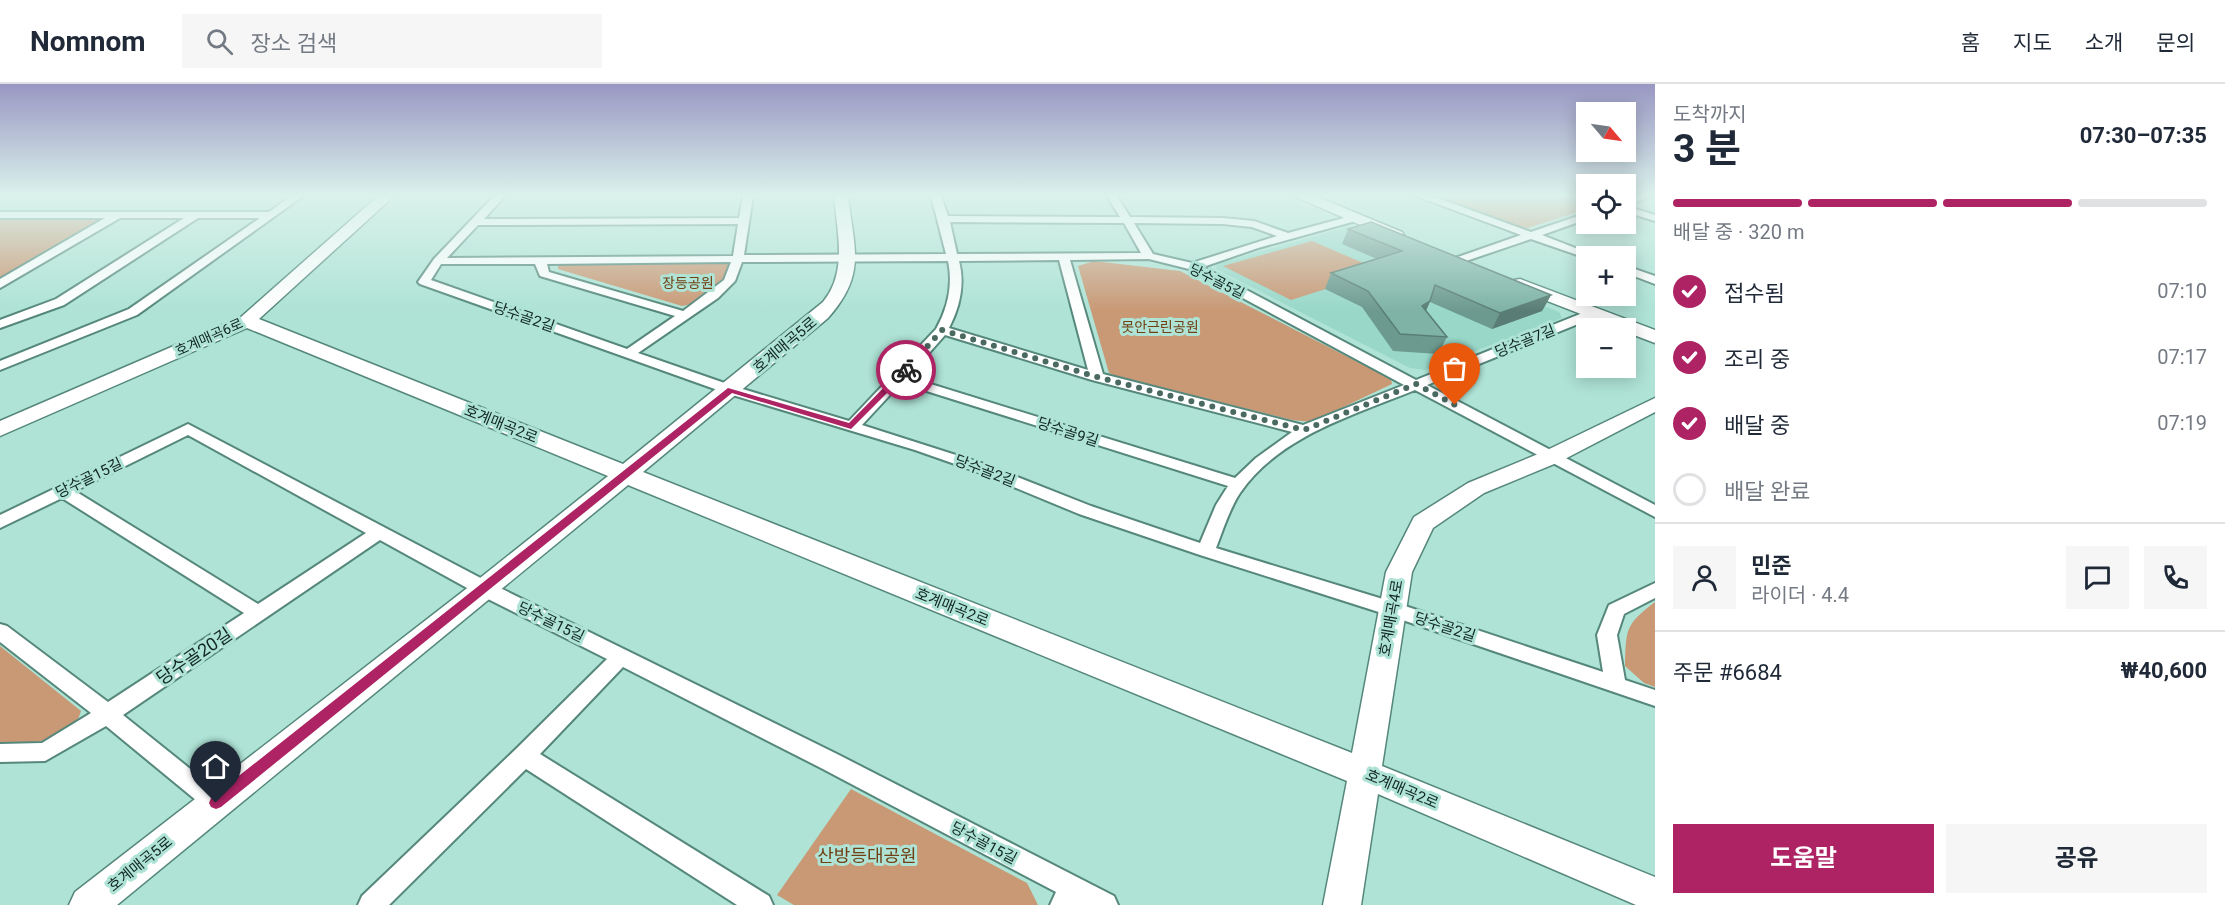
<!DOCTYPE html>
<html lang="ko">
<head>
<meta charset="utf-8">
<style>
  :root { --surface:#fff; --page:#f6f6f7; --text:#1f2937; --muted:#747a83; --line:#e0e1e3; --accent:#ad2364 }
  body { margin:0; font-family:Roboto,"Noto Sans KR",sans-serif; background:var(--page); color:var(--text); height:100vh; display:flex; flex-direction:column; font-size:22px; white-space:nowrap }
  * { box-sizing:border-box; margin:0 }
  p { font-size:20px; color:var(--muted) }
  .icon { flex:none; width:33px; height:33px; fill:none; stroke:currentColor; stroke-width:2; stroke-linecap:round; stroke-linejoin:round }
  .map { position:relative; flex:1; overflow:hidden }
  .sheet { display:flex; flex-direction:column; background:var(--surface); width:570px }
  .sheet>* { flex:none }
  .needle { width:39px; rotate:119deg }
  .tools { position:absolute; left:1576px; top:18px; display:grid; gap:12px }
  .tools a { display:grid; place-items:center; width:60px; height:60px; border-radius:0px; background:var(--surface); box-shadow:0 3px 15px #0003; font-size:30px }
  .pin { position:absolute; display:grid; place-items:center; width:51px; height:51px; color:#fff; margin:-62px -26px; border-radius:50% 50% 50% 0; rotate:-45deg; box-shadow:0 0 6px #0007 }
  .pin .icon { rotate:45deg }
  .courier { position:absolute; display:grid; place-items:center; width:60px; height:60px; margin:-30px; border:4px solid #ad2364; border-radius:50%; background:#fff; color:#222; box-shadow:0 2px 8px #0007 }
  .headline em { font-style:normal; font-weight:700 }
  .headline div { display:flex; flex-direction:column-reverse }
  .headline { display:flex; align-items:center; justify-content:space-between; height:102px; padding:0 18px }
  h1 { font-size:39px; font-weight:700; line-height:45px }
  .bar { display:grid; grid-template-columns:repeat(4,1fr); gap:9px 6px; align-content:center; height:72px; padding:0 18px }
  .bar i { height:8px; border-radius:4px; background:var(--line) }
  .bar .on { background:var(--accent) }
  .bar p { grid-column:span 4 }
  .line { display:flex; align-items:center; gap:15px; padding:0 18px; border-top:2px solid var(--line) }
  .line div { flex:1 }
  .round { display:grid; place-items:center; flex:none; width:63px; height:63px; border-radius:0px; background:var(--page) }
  ol { padding:0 18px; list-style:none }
  li { display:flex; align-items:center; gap:18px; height:66px }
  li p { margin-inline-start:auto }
  li .icon { padding:6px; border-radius:50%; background:var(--accent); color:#fff; stroke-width:4 }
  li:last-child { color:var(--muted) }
  li i { width:33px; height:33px; border:3px solid var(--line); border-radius:50% }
  .action { display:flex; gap:12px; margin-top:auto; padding:12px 18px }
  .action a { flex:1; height:69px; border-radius:0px; background:var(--accent); color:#fff; font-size:24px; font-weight:700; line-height:69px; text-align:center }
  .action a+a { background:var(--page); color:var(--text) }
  header { display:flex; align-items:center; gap:36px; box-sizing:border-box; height:84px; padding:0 30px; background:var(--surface); border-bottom:2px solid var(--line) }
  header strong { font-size:28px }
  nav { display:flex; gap:33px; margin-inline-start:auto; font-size:21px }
  .search { width:420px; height:54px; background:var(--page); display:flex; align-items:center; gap:15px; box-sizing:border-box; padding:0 21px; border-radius:0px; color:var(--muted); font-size:22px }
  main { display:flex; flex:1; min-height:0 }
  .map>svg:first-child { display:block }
  .built { fill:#99d8c9 }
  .green { fill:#c99976 }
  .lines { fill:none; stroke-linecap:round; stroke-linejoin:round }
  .street-casing { stroke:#55877b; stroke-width:4 }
  .secondary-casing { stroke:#55877b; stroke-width:3 }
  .street { fill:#fff; fill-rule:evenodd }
  .secondary { fill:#fff; fill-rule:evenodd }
  .wall { fill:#6d9a8f }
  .shaded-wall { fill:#597d74 }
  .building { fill:#7fb3a6; stroke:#597d74; stroke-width:1.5 }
  .route { fill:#ad2364 }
  .done { stroke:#496961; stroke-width:6; stroke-dasharray:0 10.8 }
  .labels { text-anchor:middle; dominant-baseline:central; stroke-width:6; stroke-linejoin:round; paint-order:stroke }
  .far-street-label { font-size:14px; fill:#122722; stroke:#aee3d5 }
  .far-park-label { font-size:14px; fill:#703f13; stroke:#aee3d5 }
  .street-label { font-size:15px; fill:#122722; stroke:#aee3d5 }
  .near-street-label { font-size:18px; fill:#122722; stroke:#aee3d5 }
  .near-park-label { font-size:18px; fill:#703f13; stroke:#aee3d5 }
</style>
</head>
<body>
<header>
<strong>Nomnom</strong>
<div class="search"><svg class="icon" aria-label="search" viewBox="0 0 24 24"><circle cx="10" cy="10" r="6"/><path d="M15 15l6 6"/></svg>장소 검색</div>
<nav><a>홈</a><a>지도</a><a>소개</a><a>문의</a></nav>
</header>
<main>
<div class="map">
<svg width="1655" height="821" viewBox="0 0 1655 821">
  <rect width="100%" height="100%" fill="#aee3d5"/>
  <path class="built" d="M1347,143L1357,144L1559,228L1562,234L1425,286L1410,284L1216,185L1217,180Z"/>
  <g class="green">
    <path d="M1455,112H1575L1587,116V125L1528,144L1519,143L1446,117L1445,115Z"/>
    <path d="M0,135H98L100,137L0,195Z"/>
    <path d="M1312,157L1382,187L1291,216L1223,182Z"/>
    <path d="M725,177L732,180C726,201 703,219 682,222L558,185V181L565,178Z"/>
    <path d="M1094,177L1180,187L1391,295L1392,300L1312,338L1292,336L1118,293L1109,289L1078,182Z"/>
    <path d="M1655,518V603L1644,599L1625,582C1626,545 1625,541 1655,518Z"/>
    <path d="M0,562L81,627L75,644C47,658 31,660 0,661Z"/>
    <path d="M851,705L1027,799L1038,821H794L777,811Z"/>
  </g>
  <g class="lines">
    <g class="street-casing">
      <g id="street">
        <path d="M291,112H303L137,231L0,286V277L129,225L260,134H198L64,221L0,244V236L56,215L184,134H120L0,204V195L105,134H0V128H269Z"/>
        <path d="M494,112H505L484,135L739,134L743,112H753L744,171L946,170L931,112H941L948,132L1120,133L1107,112H1117L1130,133L1223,134L1254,137L1288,149L1355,131L1359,132V136L1258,164L1203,183L1416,296L1590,226H1598L1600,229L1598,232L1427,301L1655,421V433L1415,306C1354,331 1279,352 1240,409C1229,426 1223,446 1216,464L1399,520L1603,588L1597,551L1609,521L1655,499V514L1624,530L1617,551L1625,596L1655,606V622L1385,530L1200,471L1079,430L975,387L915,366L726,309L420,200L418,198L434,175ZM950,138L1124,139L1141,169L957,170ZM1134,139L1223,140L1252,143L1277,152L1192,179L1153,170ZM738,140L733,172L447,174L478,141ZM1149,175L1189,185L1404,301L1303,341L1103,290L1070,176ZM1059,176L1088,286L949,244C960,223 965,200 959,177ZM948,177C953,200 948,224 936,245L849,337L736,303L638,269L718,214L735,197L742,178ZM731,178L724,196L683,227L549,188L547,180ZM441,180H535L540,192L675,232L627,265L431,196ZM945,251L1092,296L1292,348L1256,374L1235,394L908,293ZM901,299L1228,402L1216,421L1200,459L1091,422L987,381L862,341Z"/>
        <path d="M1416,112H1432L1531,148L1587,129V135L1542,151L1596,172L1586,174L1531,155L1463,178H1455V174L1521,151Z"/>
        <path d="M1580,112H1587V116Z"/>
        <path d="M1635,112H1651L1626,122L1655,131V137L1626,128V116Z"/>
        <path d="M1626,182L1655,192V200L1626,189Z"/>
        <path d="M188,340L492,500L837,670L1114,812L1118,821H1050L1056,808L821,684L623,583L540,670L769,812L773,821H737L526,685L389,821H358L362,812L516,665L607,575L478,510L380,456L123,631L224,712L228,719L224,726L216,729L208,726L106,642L45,677L0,678V660L42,659L91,629L0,558V540L7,542L108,618L244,529L62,414L0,444V431ZM188,351L366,449L258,520L75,407Z"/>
      </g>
    </g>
    <g class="secondary-casing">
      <g id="secondary">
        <path d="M378,112H394L259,235L623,380L823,218C848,188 837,148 834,112H848C854,165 867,190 828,234L643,388L1352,669L1386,488L1414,433L1468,399L1543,368L1655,314V328L1559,378L1484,409L1433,444L1412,488L1382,682L1655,793V821H1636L1378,710L1361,821H1323L1347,697L628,401L117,821H69L75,808L475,498L608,392L247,244L0,352V337L241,233Z"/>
        <path d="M1294,112H1315L1402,148L1404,151L1396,156L1390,154Z"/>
        <path d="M1520,195L1655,246V259L1626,248V244H1617L1514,204L1511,200L1514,196Z"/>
      </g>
    </g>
    <use href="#street" class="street"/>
    <use href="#secondary" class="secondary"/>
  </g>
  <path class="wall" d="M1348,145L1551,211L1542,227L1492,245L1430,218L1426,227L1447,253L1438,270L1393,267L1362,223L1325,205L1331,189L1377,175L1342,160Z"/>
  <g class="shaded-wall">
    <path d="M1551,211L1542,227L1492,245L1500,229Z"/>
    <path d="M1430,217L1423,233L1422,222Z"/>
  </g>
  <path class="building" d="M1371,138L1551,211L1500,229L1435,201L1430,217L1422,222L1447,253L1400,250L1368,207L1331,189L1402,167L1348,145Z"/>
  <linearGradient id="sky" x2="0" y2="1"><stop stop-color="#9997c3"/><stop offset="0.49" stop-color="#dbf2ec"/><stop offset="1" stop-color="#dbf2ec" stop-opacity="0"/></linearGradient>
  <rect width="1655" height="227" fill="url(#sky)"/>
  <path class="route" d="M903,284L910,286L851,345L732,309L221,723L216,725L211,723L209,719L211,714L728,304L849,339Z"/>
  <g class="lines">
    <path class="done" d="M906,286L942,246L1097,293L1304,346L1416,300L1455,321"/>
  </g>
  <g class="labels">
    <g class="far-street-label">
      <text transform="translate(1217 197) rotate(27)">당수골5길</text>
      <text transform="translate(209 253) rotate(-24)">호계매곡6로</text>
    </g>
    <g class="far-park-label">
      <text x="688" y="199">장등공원</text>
      <text x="1160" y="243">못안근린공원</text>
    </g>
    <g class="street-label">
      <text transform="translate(524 233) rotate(19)">당수골2길</text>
      <text transform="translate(1525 257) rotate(-22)">당수골7길</text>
      <text transform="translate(785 261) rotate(-40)">호계매곡5로</text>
      <text transform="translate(501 340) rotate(22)">호계매곡2로</text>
      <text transform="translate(1068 348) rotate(18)">당수골9길</text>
      <text transform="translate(985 387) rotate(21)">당수골2길</text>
      <text transform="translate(89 394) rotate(-26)">당수골15길</text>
      <text transform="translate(952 523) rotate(22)">호계매곡2로</text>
      <text transform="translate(1391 534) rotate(-80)">호계매곡4로</text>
      <text transform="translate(551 538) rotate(26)">당수골15길</text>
      <text transform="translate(1445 543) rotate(18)">당수골2길</text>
      <text transform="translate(1402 705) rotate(23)">호계매곡2로</text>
      <text transform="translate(984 759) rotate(28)">당수골15길</text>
      <text transform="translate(140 780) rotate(-39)">호계매곡5로</text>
    </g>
    <g class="near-street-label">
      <text transform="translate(194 572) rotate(-34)">당수골20길</text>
    </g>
    <g class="near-park-label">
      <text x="867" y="771">산방등대공원</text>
    </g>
  </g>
</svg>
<div class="tools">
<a><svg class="needle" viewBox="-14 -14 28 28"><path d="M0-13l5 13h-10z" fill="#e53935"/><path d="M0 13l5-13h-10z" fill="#747a83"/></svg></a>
<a><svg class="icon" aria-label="locate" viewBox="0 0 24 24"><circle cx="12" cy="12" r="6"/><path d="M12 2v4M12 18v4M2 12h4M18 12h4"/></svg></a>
<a>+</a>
<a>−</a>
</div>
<div class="pin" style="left:1455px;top:321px;background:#ea580c"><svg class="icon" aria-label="bag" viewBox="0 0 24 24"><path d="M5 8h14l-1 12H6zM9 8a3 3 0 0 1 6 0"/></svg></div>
<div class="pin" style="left:216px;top:719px;background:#1f2937"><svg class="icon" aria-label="home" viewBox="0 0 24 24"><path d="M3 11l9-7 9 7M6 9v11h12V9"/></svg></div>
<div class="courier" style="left:906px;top:286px"><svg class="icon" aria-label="bike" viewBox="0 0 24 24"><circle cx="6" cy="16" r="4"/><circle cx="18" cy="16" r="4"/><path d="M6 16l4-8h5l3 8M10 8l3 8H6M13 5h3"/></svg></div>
</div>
<section class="sheet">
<div class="headline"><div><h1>3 분</h1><p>도착까지</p></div><em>07:30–07:35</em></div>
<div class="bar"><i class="on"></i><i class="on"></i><i class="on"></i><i></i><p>배달 중 · 320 m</p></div>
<ol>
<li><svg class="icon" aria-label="check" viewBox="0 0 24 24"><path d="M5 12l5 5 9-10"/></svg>접수됨<p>07:10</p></li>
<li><svg class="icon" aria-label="check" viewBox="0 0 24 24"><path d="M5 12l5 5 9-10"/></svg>조리 중<p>07:17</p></li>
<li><svg class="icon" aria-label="check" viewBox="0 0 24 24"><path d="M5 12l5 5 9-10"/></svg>배달 중<p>07:19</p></li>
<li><i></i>배달 완료</li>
</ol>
<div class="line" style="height:108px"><a class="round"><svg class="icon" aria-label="person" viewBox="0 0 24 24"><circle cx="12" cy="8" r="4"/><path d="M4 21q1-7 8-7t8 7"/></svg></a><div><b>민준</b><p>라이더 · 4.4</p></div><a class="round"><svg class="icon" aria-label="chat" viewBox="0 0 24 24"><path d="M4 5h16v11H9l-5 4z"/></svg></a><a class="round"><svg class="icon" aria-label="phone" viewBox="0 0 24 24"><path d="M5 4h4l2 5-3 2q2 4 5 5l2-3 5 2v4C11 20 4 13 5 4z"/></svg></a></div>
<div class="line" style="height:78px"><div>주문 #6684</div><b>₩40,600</b></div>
<div class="action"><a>도움말</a><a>공유</a></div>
</section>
</main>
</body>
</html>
